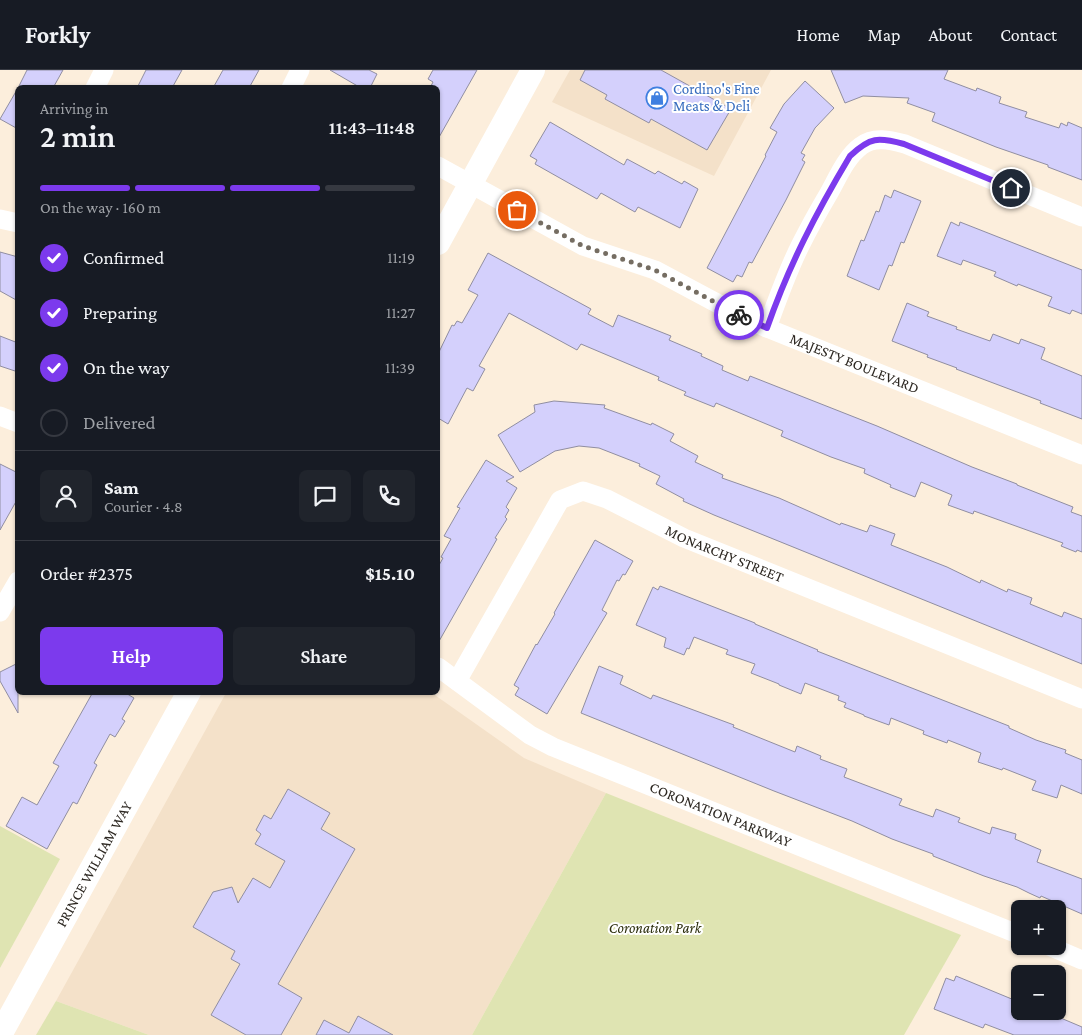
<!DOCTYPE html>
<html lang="en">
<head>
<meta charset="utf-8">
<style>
  :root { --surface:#171b24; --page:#20242c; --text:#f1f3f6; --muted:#9ea1a6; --line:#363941; --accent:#7c3aed }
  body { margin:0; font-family:"Crimson Pro",serif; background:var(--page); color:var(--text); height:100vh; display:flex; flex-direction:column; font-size:19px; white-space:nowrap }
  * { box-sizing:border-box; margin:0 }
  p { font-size:16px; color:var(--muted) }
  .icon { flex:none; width:28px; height:28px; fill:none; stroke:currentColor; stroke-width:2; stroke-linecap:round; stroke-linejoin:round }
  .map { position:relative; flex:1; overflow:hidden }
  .side { position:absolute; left:15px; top:15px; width:425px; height:610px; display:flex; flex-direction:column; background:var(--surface); border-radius:8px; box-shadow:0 1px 4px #0004 }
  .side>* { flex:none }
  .controls { position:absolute; left:1011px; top:830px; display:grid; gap:10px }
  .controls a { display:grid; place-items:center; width:55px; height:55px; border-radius:8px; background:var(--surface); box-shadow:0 1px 4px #0004; font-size:25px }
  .pin { position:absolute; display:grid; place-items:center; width:42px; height:42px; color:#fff; margin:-21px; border:2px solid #fff; border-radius:50%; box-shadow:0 1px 5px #0007 }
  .courier { position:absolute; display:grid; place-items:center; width:50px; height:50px; margin:-25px; border:4px solid #7c3aed; border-radius:50%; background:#fff; color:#222; box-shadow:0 1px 6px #0007 }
  .headline em { font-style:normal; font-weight:600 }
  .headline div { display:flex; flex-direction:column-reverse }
  .headline { display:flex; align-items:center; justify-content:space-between; height:85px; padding:0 25px }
  h1 { font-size:32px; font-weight:600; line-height:38px }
  .bar { display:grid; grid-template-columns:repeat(4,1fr); gap:8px 5px; align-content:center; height:60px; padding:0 25px }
  .bar i { height:6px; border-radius:4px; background:var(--line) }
  .bar .current { background:var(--accent) }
  .bar p { grid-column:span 4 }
  .line { display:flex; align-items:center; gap:12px; padding:0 25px; border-top:1px solid var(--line) }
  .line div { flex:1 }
  .round { display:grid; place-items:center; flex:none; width:52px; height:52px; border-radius:8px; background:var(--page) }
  ol { padding:0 25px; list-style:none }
  li { display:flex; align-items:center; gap:15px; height:55px }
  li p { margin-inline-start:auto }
  li .icon { padding:5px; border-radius:50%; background:var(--accent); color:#fff; stroke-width:4 }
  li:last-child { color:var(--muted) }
  li i { width:28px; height:28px; border:2px solid var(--line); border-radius:50% }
  .cta { display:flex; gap:10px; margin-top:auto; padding:10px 25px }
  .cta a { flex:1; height:58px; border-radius:8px; background:var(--accent); color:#fff; font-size:20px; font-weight:600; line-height:58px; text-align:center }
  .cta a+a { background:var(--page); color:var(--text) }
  header { display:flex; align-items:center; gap:30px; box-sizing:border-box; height:70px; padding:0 25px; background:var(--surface); border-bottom:1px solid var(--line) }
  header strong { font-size:24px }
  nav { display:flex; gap:28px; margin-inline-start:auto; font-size:18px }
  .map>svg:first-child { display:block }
  .built { fill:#f4e1c9 }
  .green { fill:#dfe4b2 }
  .building { fill:#d4d0fc; stroke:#908ea1 }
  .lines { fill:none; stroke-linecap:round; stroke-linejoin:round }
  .minor { stroke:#fff; stroke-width:19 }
  .tertiary { stroke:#fff; stroke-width:24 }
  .done { stroke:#756d62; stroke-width:5; stroke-dasharray:0 9 }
  .route { stroke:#7c3aed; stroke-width:6 }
  .labels { text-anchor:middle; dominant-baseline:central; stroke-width:4; stroke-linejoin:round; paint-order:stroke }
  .shop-label { font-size:15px; fill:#366cbe; stroke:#fff; text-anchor:start }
  .street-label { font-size:15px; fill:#2c2721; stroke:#fff }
  .park-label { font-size:15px; font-style:italic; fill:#2a2c09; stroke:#fff }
</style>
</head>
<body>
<header>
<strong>Forkly</strong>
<nav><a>Home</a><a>Map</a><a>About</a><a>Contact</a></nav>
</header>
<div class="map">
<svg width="1082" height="965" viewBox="0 0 1082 965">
  <rect width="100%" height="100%" fill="#fceedc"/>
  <g class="built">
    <path d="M570,0H771L714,106L552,32Z"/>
    <path d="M226,623H432L524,688L606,723L472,965H149L56,931Z"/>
  </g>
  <g class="green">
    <path d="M606,723L961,865L904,965H472Z"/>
    <path d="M0,756L60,789L0,898Z"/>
    <path d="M56,931L149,965H36Z"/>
  </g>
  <g class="building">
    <path d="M27,0H63L53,18H18Z"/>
    <path d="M146,0H182L172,18H137Z"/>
    <path d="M223,0H259L249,18H213Z"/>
    <path d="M330,0H369L377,4L370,18H361Z"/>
    <path d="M433,0H477L438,69V18H430L433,12L428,9Z"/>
    <path d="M585,0H661L731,39L707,80L651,49L649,53L605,29L607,25L580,10Z"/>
    <path d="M831,0H948L944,9L976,21L977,18L1001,27L999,33L1027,42L1025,47L1059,58L1061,53L1067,56L1068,52L1082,58V110L1048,97V95L996,77L932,51L935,43L907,33L909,28L863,26L845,33Z"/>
    <path d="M805,11L834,38L815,58L801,83L805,85L802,90L805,92L786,130L752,193L749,192L742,207L737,205L733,212L707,198L766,86L765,85L777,62L770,58L784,34Z"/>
    <path d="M18,18V59L0,49Z"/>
    <path d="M550,52L624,95L627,89L655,104L658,101L682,114L684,111L698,119L680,158L638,137L635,142L601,123L597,129L535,94L537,90L530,86Z"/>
    <path d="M894,120L921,131L904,173L901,172L892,196L889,195L879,220L847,206L861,170L864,171L876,141L879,142L885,125L891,128Z"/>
    <path d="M951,152L959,156L960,152L1082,200V244L1072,240L1070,244L1048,236L1052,227L1018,214L1017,216L994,206L996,202L963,190L961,195L937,186Z"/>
    <path d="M0,182L18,187V231L0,221Z"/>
    <path d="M488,183L591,239L588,244L613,257L618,245L671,266L669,270L702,284L701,286L723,296L722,300L748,311L750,306L877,356L972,397L1017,414V415L1073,437L1071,442L1082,446V482L1077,480L1076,482L1061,476L1063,473L974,441L973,444L948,435L952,425L921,412L915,427L890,417L891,415L864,403L865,399L831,387L781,366L783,361L716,333L714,337L684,325L686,322L658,310L659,307L581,274L577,280L509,243L479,296L485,299L473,321L467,318L448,354L438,348V284L452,255L454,256L457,251L462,253L478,225L468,220Z"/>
    <path d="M907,233L929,242L927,246L957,257L956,259L990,271L993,264L1019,274L1021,269L1045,278L1041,289L1082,306V349L1040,333L1041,331L956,299L957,298L927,287L928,285L892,271Z"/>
    <path d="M0,266L18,273V302L0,296Z"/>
    <path d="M554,331L605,335L604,338L651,355L652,353L674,364L670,371L698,386L695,392L723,405L722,408L779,428L840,455L841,453L867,462L870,455L895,464L891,475L947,497L980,513L981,510L1007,522L1008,519L1032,528L1030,534L1062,547L1064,542L1082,549V594L714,445L683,431L684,429L656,414L660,406L639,396L640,394L599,378L579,376L555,381L520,402L498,365L535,342L534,335Z"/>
    <path d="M486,390L514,407L506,411L517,418L506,437L509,440L505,447L507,449L495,468L497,469L438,573V497L443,488L441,487L451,469L444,466L460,438L457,437Z"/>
    <path d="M0,394L18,403V428L0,460Z"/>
    <path d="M595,470L633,491L625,505L623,504L619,511L617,510L602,540L607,543L547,644L515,625L519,618L514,615L536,574L537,575L555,544L554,543Z"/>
    <path d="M660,516L755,553V554L818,580L817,581L1009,656V658L1036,670L1066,680L1065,683L1082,690V724L1061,715L1057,728L1032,720L1036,711L1003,698L1002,700L978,692L981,683L948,670L947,673L923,664L924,661L891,648L889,655L864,646V645L844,637L846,633L838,630L839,626L805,613L801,624L779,615V614L751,603L755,594L726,584L728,580L694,567L689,579L687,578L684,585L664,577L666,568L636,555L653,517L658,520Z"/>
    <path d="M18,593V643L0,611V602Z"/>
    <path d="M599,596L623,606L620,614L651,629L653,625L734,655L733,657L795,682L797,676L821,686L820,689L847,699L844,707L902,729L899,735L933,747L936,739L960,748L958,752L990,764L992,757L1016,764L1015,769L1041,780L1037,792L1082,809V844L1041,826L1040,828L1029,823L1017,817L984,806L933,786V784L892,769L852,751L774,721L581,643Z"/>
    <path d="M93,622H124L134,628L122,649L125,651L115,667L110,664L94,693L97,695L77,734L73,732L47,779L6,756L22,727L37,735L59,696L53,693Z"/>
    <path d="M288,719L330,743L321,759L355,779L278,914L302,928L281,965H246L211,945L240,894L231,889L235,881L193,857L213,822L232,817L238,833L253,808L270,818L285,791L255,774L261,764L256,760L264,745L271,749Z"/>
    <path d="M956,906L1019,932L1015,941H1050L1056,946L1082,957V965H1014L985,954L983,958L934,939L946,908L954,911Z"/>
    <path d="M358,946L393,965H316L324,950L349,963Z"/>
  </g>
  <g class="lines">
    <g class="minor">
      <path d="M95,18L104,0"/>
      <path d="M291,18L300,0"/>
      <path id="s1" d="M438,96L583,176L655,200L741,246L767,258L1082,385"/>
      <path d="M0,149L18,153"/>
      <path d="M767,258C777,230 787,202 800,176C809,158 819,140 829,123C838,107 846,87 861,76C874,66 890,70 905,74L1082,147"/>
      <path d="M0,346L18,353"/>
      <path d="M0,542L18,511"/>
      <path id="s2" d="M438,597L530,665L553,677L1020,865"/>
      <path id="s3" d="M457,611L560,430L583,421L607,429L684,468L1082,629"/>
      <path d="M1049,876L1082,890"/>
    </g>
    <g class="tertiary">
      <path d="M438,173L533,0"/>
      <path id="s4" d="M0,965L189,622"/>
    </g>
  </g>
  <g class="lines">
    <path class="done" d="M517,140L583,176L655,200L739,245"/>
    <path class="route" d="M739,245L767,258C789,195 816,143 850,86C870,67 878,67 904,74L1011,118"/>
  </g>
  <defs>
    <g id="shop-ring" transform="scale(1.125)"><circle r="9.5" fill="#fff" stroke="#3f7fe0" stroke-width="1.5"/><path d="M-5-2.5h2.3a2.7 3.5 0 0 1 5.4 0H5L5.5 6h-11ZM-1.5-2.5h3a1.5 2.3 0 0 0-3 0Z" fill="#3f7fe0"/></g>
  </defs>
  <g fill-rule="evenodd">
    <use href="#shop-ring" x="657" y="28"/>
  </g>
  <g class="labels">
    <g class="shop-label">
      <text x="673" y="19">Cordino's Fine<tspan x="673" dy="17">Meats &amp; Deli</tspan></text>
    </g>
    <g class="street-label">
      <text stroke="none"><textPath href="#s1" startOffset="462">MAJESTY BOULEVARD</textPath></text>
      <text stroke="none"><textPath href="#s3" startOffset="388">MONARCHY STREET</textPath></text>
      <text stroke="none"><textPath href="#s2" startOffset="321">CORONATION PARKWAY</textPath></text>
      <text stroke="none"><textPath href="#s4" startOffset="195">PRINCE WILLIAM WAY</textPath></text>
    </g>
    <g class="park-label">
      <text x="655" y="858">Coronation Park</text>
    </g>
  </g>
</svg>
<div class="controls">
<a>+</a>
<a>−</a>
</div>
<div class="pin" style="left:517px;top:140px;background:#ea580c"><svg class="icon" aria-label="bag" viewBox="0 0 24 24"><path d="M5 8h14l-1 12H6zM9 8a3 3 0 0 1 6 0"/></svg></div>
<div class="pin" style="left:1011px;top:118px;background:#1f2937"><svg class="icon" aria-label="home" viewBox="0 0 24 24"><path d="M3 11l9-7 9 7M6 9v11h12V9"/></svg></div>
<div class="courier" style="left:739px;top:245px"><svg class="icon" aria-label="bike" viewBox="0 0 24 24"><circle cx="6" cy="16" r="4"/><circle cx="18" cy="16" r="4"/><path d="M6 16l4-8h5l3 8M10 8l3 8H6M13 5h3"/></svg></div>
<section class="side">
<div class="headline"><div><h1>2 min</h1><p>Arriving in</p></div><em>11:43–11:48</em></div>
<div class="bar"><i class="current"></i><i class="current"></i><i class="current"></i><i></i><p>On the way · 160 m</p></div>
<ol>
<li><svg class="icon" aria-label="check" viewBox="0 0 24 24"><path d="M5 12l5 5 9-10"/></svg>Confirmed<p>11:19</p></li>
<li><svg class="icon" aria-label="check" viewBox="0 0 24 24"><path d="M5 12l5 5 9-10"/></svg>Preparing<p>11:27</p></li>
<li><svg class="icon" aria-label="check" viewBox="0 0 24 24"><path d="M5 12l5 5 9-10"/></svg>On the way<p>11:39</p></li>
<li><i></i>Delivered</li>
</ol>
<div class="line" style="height:90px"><a class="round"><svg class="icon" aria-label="person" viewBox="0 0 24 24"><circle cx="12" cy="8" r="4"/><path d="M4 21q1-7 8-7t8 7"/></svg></a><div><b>Sam</b><p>Courier · 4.8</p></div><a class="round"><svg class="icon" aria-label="chat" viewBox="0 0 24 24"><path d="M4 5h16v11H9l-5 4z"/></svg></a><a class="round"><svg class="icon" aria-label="phone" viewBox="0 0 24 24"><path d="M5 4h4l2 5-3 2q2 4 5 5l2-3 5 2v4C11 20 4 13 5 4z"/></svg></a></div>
<div class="line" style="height:65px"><div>Order #2375</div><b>$15.10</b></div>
<div class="cta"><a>Help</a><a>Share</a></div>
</section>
</div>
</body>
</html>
